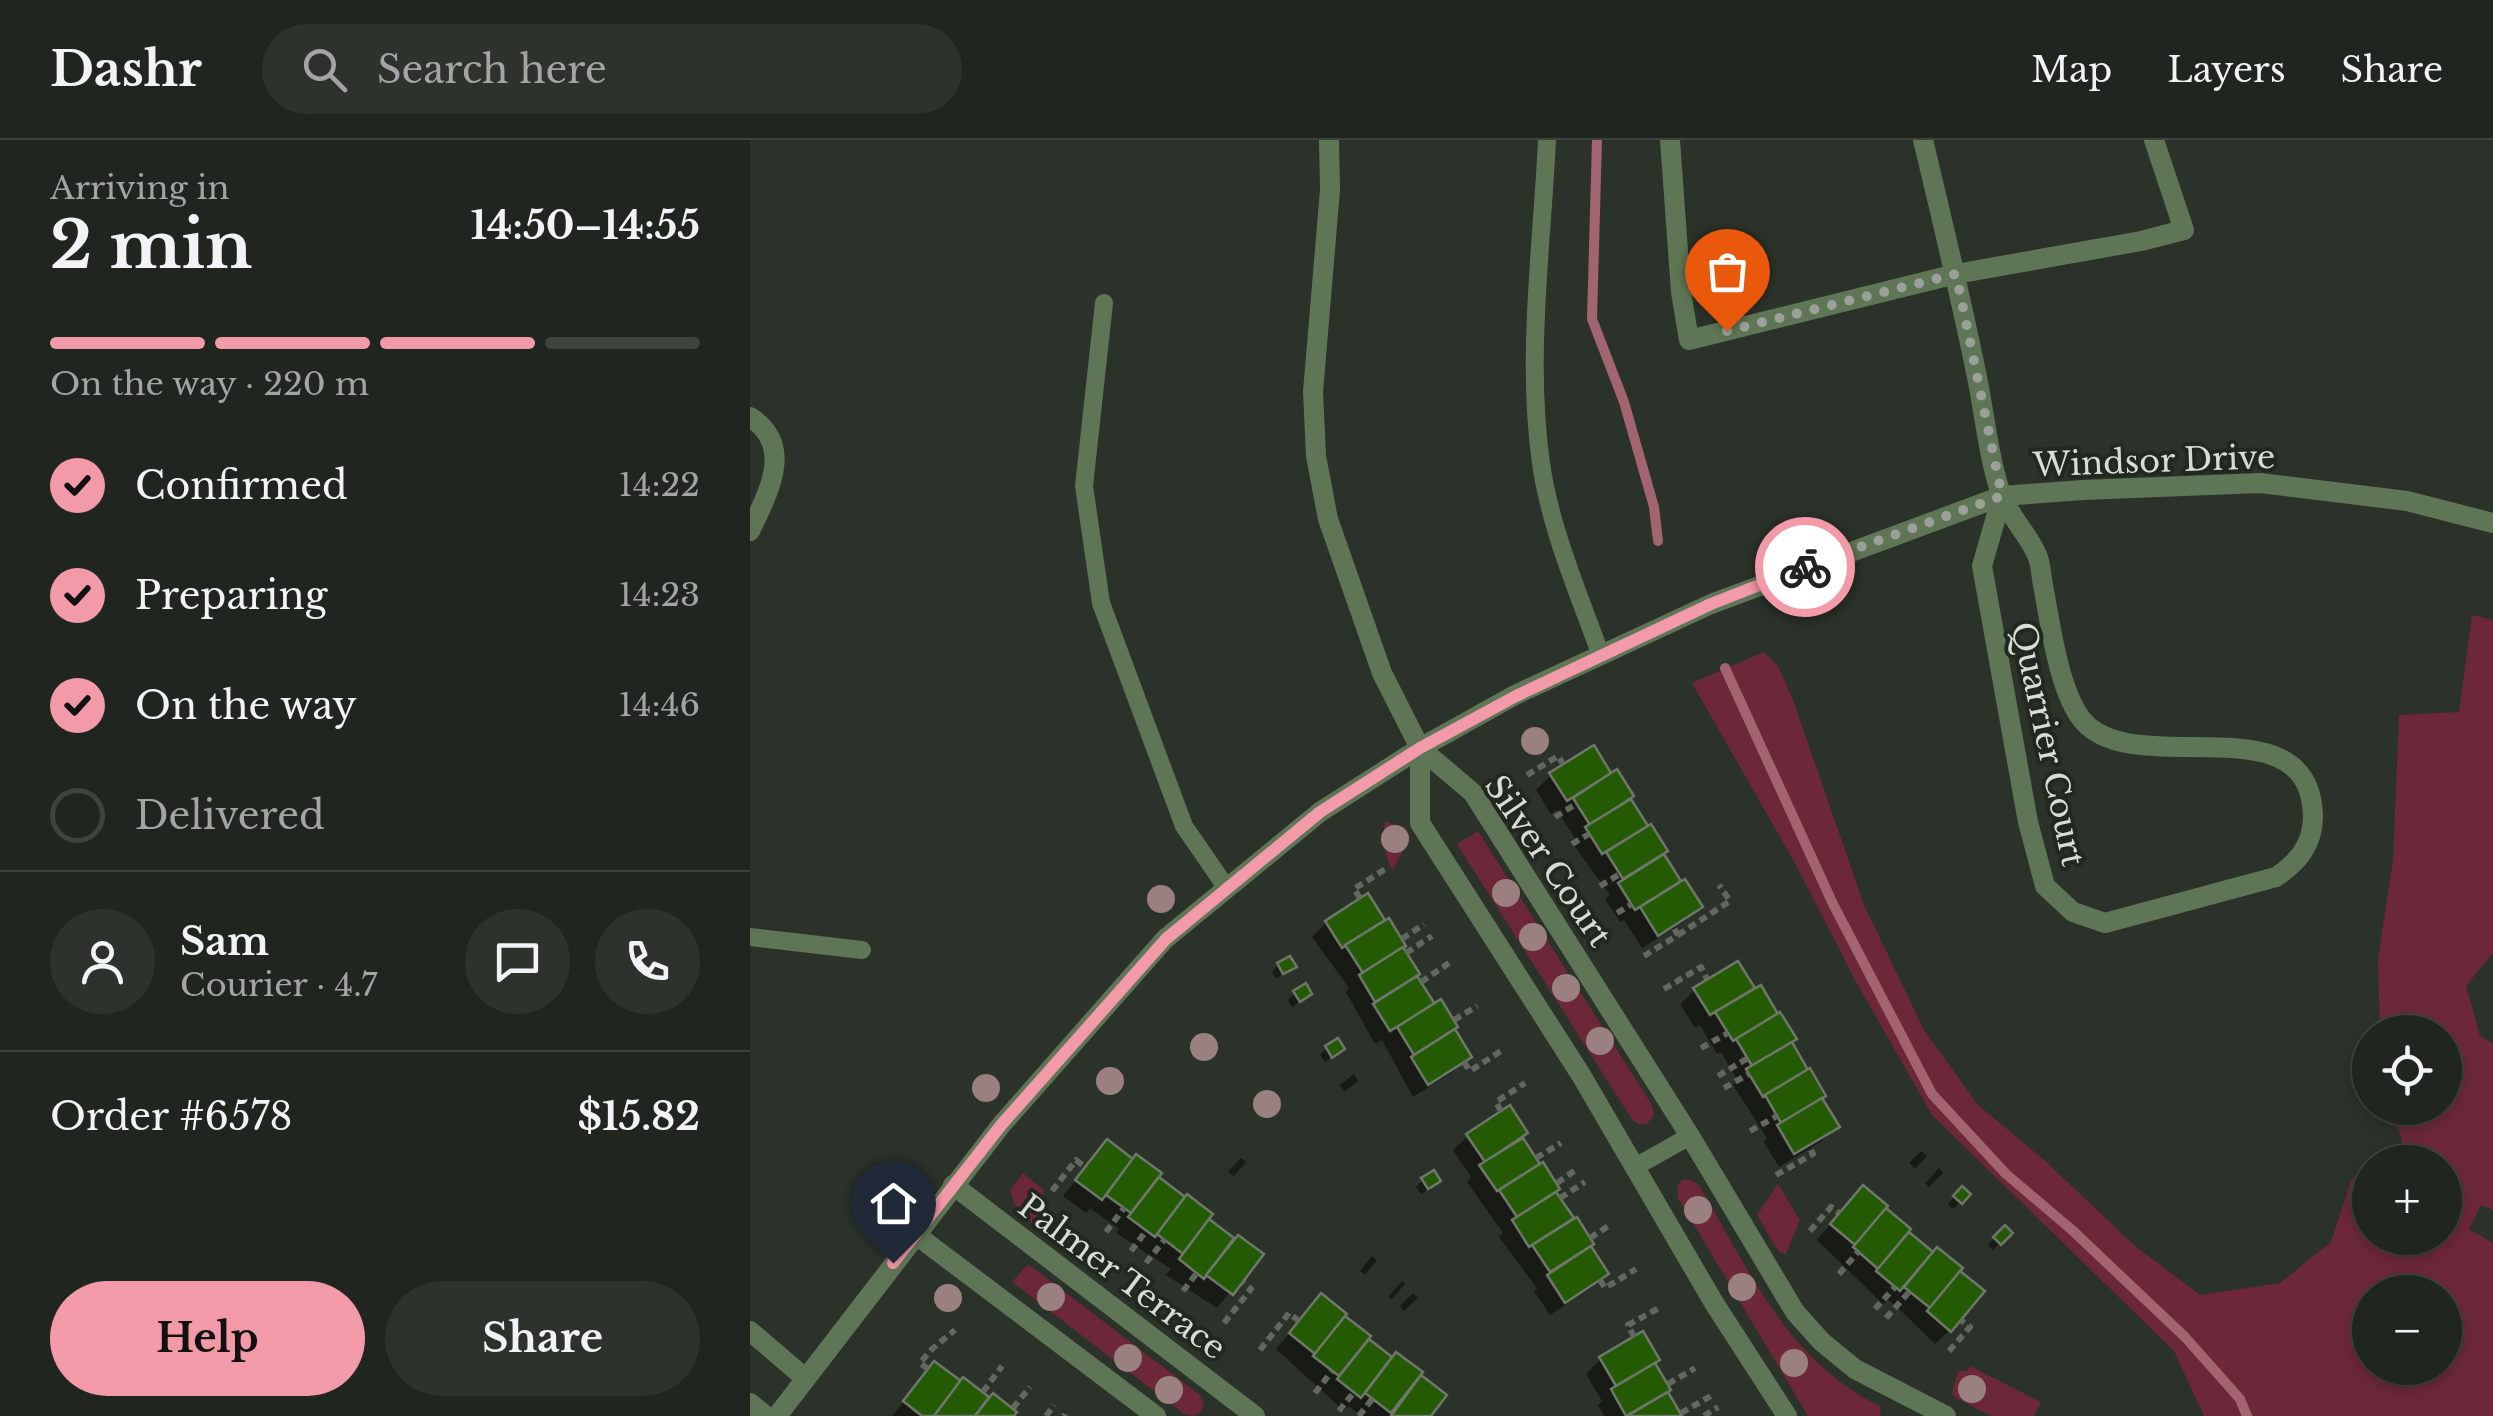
<!DOCTYPE html>
<html lang="en">
<head>
<meta charset="utf-8">
<style>
  :root { --surface:#20261f; --page:#2d322c; --text:#f1f3f6; --muted:#a2a5a4; --line:#3d433d; --accent:#f39aa9 }
  body { margin:0; font-family:"Libre Baskerville",serif; background:var(--page); color:var(--text); height:100vh; display:flex; flex-direction:column; font-size:38px; white-space:nowrap }
  * { box-sizing:border-box; margin:0 }
  p { font-size:32px; color:var(--muted) }
  .icon { flex:none; width:55px; height:55px; fill:none; stroke:currentColor; stroke-width:2; stroke-linecap:round; stroke-linejoin:round }
  .map { position:relative; flex:1; overflow:hidden }
  .details { display:flex; flex-direction:column; background:var(--surface); width:750px }
  .details>* { flex:none }
  .buttons { position:absolute; left:1602px; top:875px; display:grid; gap:20px }
  .buttons a { display:grid; place-items:center; width:110px; height:110px; border-radius:50%; background:var(--surface); box-shadow:0 5px 15px #0003,0 0 0 2px var(--line); font-size:50px }
  .pin { position:absolute; display:grid; place-items:center; width:85px; height:85px; color:#fff; margin:-102px -42px; border-radius:50% 50% 50% 0; rotate:-45deg; box-shadow:0 0 10px #0007 }
  .pin .icon { rotate:45deg }
  .courier { position:absolute; display:grid; place-items:center; width:100px; height:100px; margin:-50px; border:8px solid #f39aa9; border-radius:50%; background:#fff; color:#222; box-shadow:0 2px 12px #0007 }
  .head em { font-style:normal; font-weight:800 }
  .head div { display:flex; flex-direction:column-reverse }
  .head { display:flex; align-items:center; justify-content:space-between; height:170px; padding:0 50px }
  h1 { font-size:65px; font-weight:800; line-height:75px }
  .bar { display:grid; grid-template-columns:repeat(4,1fr); gap:15px 10px; align-content:center; height:120px; padding:0 50px }
  .bar i { height:12px; border-radius:8px; background:var(--line) }
  .bar .current { background:var(--accent) }
  .bar p { grid-column:span 4 }
  .line { display:flex; align-items:center; gap:25px; padding:0 50px; border-top:2px solid var(--line) }
  .line div { flex:1 }
  .round { display:grid; place-items:center; flex:none; width:105px; height:105px; border-radius:52px; background:var(--page) }
  ol { padding:0 50px; list-style:none }
  li { display:flex; align-items:center; gap:30px; height:110px }
  li p { margin-inline-start:auto }
  li .icon { padding:10px; border-radius:50%; background:var(--accent); color:#111; stroke-width:4 }
  li:last-child { color:var(--muted) }
  li i { width:55px; height:55px; border:5px solid var(--line); border-radius:50% }
  .action { display:flex; gap:20px; margin-top:auto; padding:20px 50px }
  .action a { flex:1; height:115px; border-radius:60px; background:var(--accent); color:#111; font-size:40px; font-weight:800; line-height:115px; text-align:center }
  .action a+a { background:var(--page); color:var(--text) }
  header { display:flex; align-items:center; gap:60px; box-sizing:border-box; height:140px; padding:0 50px; background:var(--surface); border-bottom:2px solid var(--line) }
  header strong { font-size:48px }
  nav { display:flex; gap:55px; margin-inline-start:auto; font-size:35px }
  .search { width:700px; height:90px; background:var(--page); display:flex; align-items:center; gap:25px; box-sizing:border-box; padding:0 35px; border-radius:55px; color:var(--muted); font-size:38px }
  main { display:flex; flex:1; min-height:0 }
  .map>svg:first-child { display:block }
  .green { fill:#6c2838; fill-rule:evenodd }
  .shadow { fill:#0007 }
  .lines { fill:none; stroke-linecap:round; stroke-linejoin:round }
  .stream { stroke:#a36472; stroke-width:10 }
  .building { fill:#245a04; stroke:#6f776c; stroke-width:2.5 }
  .path { stroke:#626860; stroke-width:6; stroke-dasharray:8 5; stroke-linecap:butt }
  .service { stroke:#5f7656; stroke-width:18 }
  .minor { stroke:#5f7656; stroke-width:20 }
  .tertiary { stroke:#5f7656; stroke-width:20 }
  .tree { fill:#9a807f }
  .done { stroke:#9ba099; stroke-width:10; stroke-dasharray:0 18 }
  .route { stroke:#f39aa9; stroke-width:12 }
  .labels { text-anchor:middle; dominant-baseline:central; stroke-width:8; stroke-linejoin:round; paint-order:stroke }
  .street-label { font-size:32px; fill:#d8dcd6; stroke:#21281f }
</style>
</head>
<body>
<header>
<strong>Dashr</strong>
<div class="search"><svg class="icon" aria-label="search" viewBox="0 0 24 24"><circle cx="10" cy="10" r="6"/><path d="M15 15l6 6"/></svg>Search here</div>
<nav><a>Map</a><a>Layers</a><a>Share</a></nav>
</header>
<main>
<section class="details">
<div class="head"><div><h1>2 min</h1><p>Arriving in</p></div><em>14:50–14:55</em></div>
<div class="bar"><i class="current"></i><i class="current"></i><i class="current"></i><i></i><p>On the way · 220 m</p></div>
<ol>
<li><svg class="icon" aria-label="check" viewBox="0 0 24 24"><path d="M5 12l5 5 9-10"/></svg>Confirmed<p>14:22</p></li>
<li><svg class="icon" aria-label="check" viewBox="0 0 24 24"><path d="M5 12l5 5 9-10"/></svg>Preparing<p>14:23</p></li>
<li><svg class="icon" aria-label="check" viewBox="0 0 24 24"><path d="M5 12l5 5 9-10"/></svg>On the way<p>14:46</p></li>
<li><i></i>Delivered</li>
</ol>
<div class="line" style="height:180px"><a class="round"><svg class="icon" aria-label="person" viewBox="0 0 24 24"><circle cx="12" cy="8" r="4"/><path d="M4 21q1-7 8-7t8 7"/></svg></a><div><b>Sam</b><p>Courier · 4.7</p></div><a class="round"><svg class="icon" aria-label="chat" viewBox="0 0 24 24"><path d="M4 5h16v11H9l-5 4z"/></svg></a><a class="round"><svg class="icon" aria-label="phone" viewBox="0 0 24 24"><path d="M5 4h4l2 5-3 2q2 4 5 5l2-3 5 2v4C11 20 4 13 5 4z"/></svg></a></div>
<div class="line" style="height:130px"><div>Order #6578</div><b>$15.82</b></div>
<div class="action"><a>Help</a><a>Share</a></div>
</section>
<div class="map">
<svg width="1743" height="1276" viewBox="0 0 1743 1276">
  <rect width="100%" height="100%" fill="#2b3229"/>
  <g class="green">
    <path d="M1722,475L1743,480V813L1716,846L1730,896L1743,903V1070L1731,1065L1719,1089L1743,1103V1276H1454L1424,1211L1182,975L1105,840L1046,725L942,543L1014,512L1028,526L1043,560L1114,765L1174,890L1228,965L1293,1019L1384,1105L1450,1155L1530,1143L1581,1102L1601,1041L1612,1027L1620,1030V1098H1695V1022H1658L1643,968H1695V892H1630L1628,819L1643,720L1649,575L1709,572ZM1620,1152H1695V1228H1620Z"/>
    <path d="M635,681L652,688L660,697L643,730C634,718 632,695 635,681Z"/>
    <path d="M728,691L902,965L904,975L897,984H888L881,978L707,704Z"/>
    <path d="M273,1033L294,1050L291,1078L287,1082L282,1083C270,1074 263,1065 260,1050Z"/>
    <path d="M932,1040H941L949,1045C1000,1132 1037,1220 1131,1267L1130,1276H1058L928,1058L927,1047Z"/>
    <path d="M1028,1044L1050,1080L1036,1114L1028,1111L1007,1075Z"/>
    <path d="M278,1124L450,1255L454,1264L451,1272L443,1276L434,1274L262,1142Z"/>
    <path d="M1220,1226L1291,1262L1284,1276H1241L1206,1258L1202,1254L1208,1231H1217Z"/>
  </g>
  <g class="shadow">
    <path d="M843,608L915,711L911,715L949,767L935,781L892,808L874,780L870,782L855,759L860,755L823,704L826,700L807,670L801,674L786,650L801,635Z"/>
    <path d="M618,756L650,800L667,833L664,836L684,867L690,863L719,916L704,931L663,957L632,900L625,904L596,852L599,848L562,797L576,783Z"/>
    <path d="M987,824L1039,903L1087,987L1072,1001L1029,1027L1014,1002L1017,998L983,945L988,941L971,912L967,914L950,885L945,888L930,864L945,850Z"/>
    <path d="M528,825L543,826L526,839L522,832Z"/>
    <path d="M545,853L559,854L542,867L538,860Z"/>
    <path d="M577,908L585,915L575,922L570,915Z"/>
    <path d="M604,934L608,941L594,952L590,945Z"/>
    <path d="M718,996L770,998L807,1048L803,1052L841,1104L838,1107L855,1134L841,1148L800,1175L784,1151L787,1148L749,1097L753,1093L717,1042L721,1037L703,1010Z"/>
    <path d="M357,1002L460,1074L455,1080L510,1115L467,1168L416,1135L421,1129L366,1093L369,1089L340,1068L336,1073L313,1056Z"/>
    <path d="M1171,1011L1177,1016L1165,1029L1159,1023Z"/>
    <path d="M491,1018L496,1022L484,1036L478,1032Z"/>
    <path d="M1189,1028L1193,1033L1179,1047L1175,1043Z"/>
    <path d="M673,1040L688,1041L671,1054L666,1047Z"/>
    <path d="M1212,1049L1218,1054L1203,1069L1198,1064Z"/>
    <path d="M1098,1063L1156,1092L1182,1115L1200,1190L1185,1204L1145,1165L1138,1160L1133,1164L1067,1100Z"/>
    <path d="M1255,1088L1259,1093L1243,1110L1238,1105Z"/>
    <path d="M622,1116L627,1120L615,1135L610,1131Z"/>
    <path d="M652,1141L655,1144L642,1159L638,1157Z"/>
    <path d="M663,1153L668,1158L654,1171L650,1166Z"/>
    <path d="M571,1156L615,1199L642,1220L646,1215L693,1255L677,1276H611L599,1266L594,1271L526,1209Z"/>
    <path d="M851,1219L903,1224L930,1276H854L848,1265L852,1261L836,1234Z"/>
    <path d="M185,1224L239,1260L261,1276H142Z"/>
  </g>
  <g class="lines">
    <g class="stream">
      <path d="M847,0L842,179L874,262L904,367L908,401"/>
      <path d="M975,528L1083,764L1182,954L1256,1034L1322,1090L1435,1197L1490,1259L1497,1276"/>
    </g>
  </g>
  <g class="building">
    <path d="M844,605L861,633L817,661L799,633Z"/>
    <path d="M867,629L884,656L840,685L823,658Z"/>
    <path d="M881,659L898,686L852,714L835,687Z"/>
    <path d="M901,684L918,711L873,739L856,712Z"/>
    <path d="M914,714L931,741L885,770L868,743Z"/>
    <path d="M935,739L953,767L908,796L890,767Z"/>
    <path d="M618,753L635,780L592,808L575,781Z"/>
    <path d="M639,778L656,806L613,833L595,805Z"/>
    <path d="M653,807L670,834L625,862L609,835Z"/>
    <path d="M540,816L547,827L533,834L527,823Z"/>
    <path d="M988,821L1005,848L960,875L943,848Z"/>
    <path d="M667,836L685,864L640,891L623,864Z"/>
    <path d="M556,843L562,854L550,862L543,851Z"/>
    <path d="M1011,845L1028,874L983,901L965,872Z"/>
    <path d="M691,859L708,887L664,915L647,887Z"/>
    <path d="M1030,872L1047,899L1002,926L986,899Z"/>
    <path d="M705,889L722,917L678,945L661,917Z"/>
    <path d="M588,898L595,909L582,918L575,906Z"/>
    <path d="M1042,902L1058,930L1013,957L996,929Z"/>
    <path d="M1060,928L1076,956L1031,983L1015,955Z"/>
    <path d="M1072,958L1090,987L1044,1014L1027,985Z"/>
    <path d="M760,965L778,993L735,1022L716,994Z"/>
    <path d="M773,998L790,1024L747,1051L729,1025Z"/>
    <path d="M357,999L383,1019L352,1060L325,1040Z"/>
    <path d="M386,1014L412,1033L381,1073L356,1055Z"/>
    <path d="M793,1022L810,1049L767,1077L749,1050Z"/>
    <path d="M684,1030L691,1041L678,1049L671,1038Z"/>
    <path d="M409,1037L435,1057L405,1097L378,1077Z"/>
    <path d="M1113,1045L1138,1066L1105,1105L1080,1084Z"/>
    <path d="M1212,1046L1221,1054L1212,1064L1203,1056Z"/>
    <path d="M806,1052L824,1078L779,1107L762,1080Z"/>
    <path d="M437,1054L463,1074L433,1114L407,1094Z"/>
    <path d="M1136,1068L1161,1089L1128,1129L1103,1107Z"/>
    <path d="M827,1077L844,1104L800,1132L782,1105Z"/>
    <path d="M459,1079L484,1098L454,1139L429,1119Z"/>
    <path d="M1255,1085L1263,1093L1251,1105L1243,1097Z"/>
    <path d="M1159,1092L1183,1112L1150,1151L1126,1131Z"/>
    <path d="M488,1095L514,1114L483,1155L456,1135Z"/>
    <path d="M841,1106L859,1134L815,1163L797,1135Z"/>
    <path d="M1187,1107L1213,1128L1180,1168L1154,1147Z"/>
    <path d="M1210,1131L1235,1151L1201,1192L1177,1171Z"/>
    <path d="M571,1153L597,1174L565,1214L539,1193Z"/>
    <path d="M595,1176L621,1196L589,1236L563,1216Z"/>
    <path d="M893,1191L910,1220L866,1246L849,1217Z"/>
    <path d="M619,1199L642,1217L611,1258L587,1239Z"/>
    <path d="M646,1212L673,1232L641,1273L615,1253Z"/>
    <path d="M184,1221L211,1241L184,1276H172L153,1261Z"/>
    <path d="M905,1223L921,1250L876,1276L861,1249Z"/>
    <path d="M671,1235L697,1255L681,1276H641Z"/>
    <path d="M213,1237L239,1257L225,1276H184Z"/>
    <path d="M918,1252L932,1276H877Z"/>
    <path d="M243,1253L267,1272L264,1276H225Z"/>
  </g>
  <g class="lines">
    <g class="path">
      <path d="M777,635L808,616L813,624"/>
      <path d="M805,677L826,664"/>
      <path d="M822,704L839,694"/>
      <path d="M850,746L870,734"/>
      <path d="M610,758L604,749L637,728"/>
      <path d="M867,773L882,764"/>
      <path d="M928,795L980,761L969,745"/>
      <path d="M652,799L674,784"/>
      <path d="M656,813L682,796"/>
      <path d="M894,816L928,795L923,786"/>
      <path d="M671,842L699,823"/>
      <path d="M914,849L951,827L957,839"/>
      <path d="M704,880L727,866"/>
      <path d="M951,908L978,893"/>
      <path d="M714,922L720,931L754,909"/>
      <path d="M968,936L998,918"/>
      <path d="M974,948L999,934"/>
      <path d="M751,971L746,962L775,943"/>
      <path d="M1000,991L1027,976"/>
      <path d="M786,1018L811,1003"/>
      <path d="M1026,1035L1063,1014L1059,1006"/>
      <path d="M807,1043L827,1029"/>
      <path d="M302,1051L326,1020L335,1027"/>
      <path d="M810,1058L835,1042"/>
      <path d="M1060,1091L1081,1067L1089,1073"/>
      <path d="M356,1092L374,1068"/>
      <path d="M840,1098L860,1085"/>
      <path d="M381,1111L396,1091"/>
      <path d="M396,1123L415,1099"/>
      <path d="M1089,1134L1108,1112"/>
      <path d="M850,1140L855,1148L886,1129"/>
      <path d="M433,1151L447,1133"/>
      <path d="M1125,1169L1145,1147"/>
      <path d="M1136,1178L1160,1151"/>
      <path d="M474,1183L501,1149L493,1142"/>
      <path d="M884,1197L878,1185L909,1168"/>
      <path d="M510,1210L539,1173L549,1181"/>
      <path d="M1199,1211L1220,1187L1211,1180"/>
      <path d="M178,1229L170,1223L182,1209L205,1190"/>
      <path d="M918,1244L945,1228"/>
      <path d="M233,1252L252,1226"/>
      <path d="M565,1253L582,1231"/>
      <path d="M263,1268L280,1247"/>
      <path d="M589,1271L604,1252"/>
      <path d="M931,1273L961,1256"/>
      <path d="M296,1276L304,1265"/>
      <path d="M314,1276L315,1274"/>
      <path d="M609,1276L623,1258"/>
      <path d="M954,1276L968,1267"/>
    </g>
    <g class="service">
      <path d="M797,0C792,105 776,219 791,323C800,388 828,452 850,513"/>
      <path d="M354,163L334,346L351,463L434,686L476,747"/>
      <path d="M0,797L112,810"/>
      <path d="M885,1027L940,996"/>
    </g>
    <g class="minor">
      <path d="M579,0L580,50L563,252L566,316L578,379L632,533L670,608L723,653L940,996L1045,1172L1072,1202L1105,1229L1196,1276"/>
      <path d="M920,0L931,152L939,200L1206,134L1391,101L1434,90L1404,0"/>
      <path d="M1173,0C1192,79 1211,158 1227,237C1234,271 1240,326 1252,356C1260,377 1278,394 1287,415C1291,424 1291,435 1293,445C1300,482 1309,554 1334,582C1387,641 1560,559 1563,676C1563,705 1548,722 1526,737L1355,783L1323,772L1295,746L1278,682L1232,426L1252,356"/>
      <path d="M0,277C45,306 18,353 0,391"/>
      <path d="M670,608V683L831,935L964,1163L1037,1276"/>
      <path d="M203,1045L505,1276"/>
      <path d="M165,1094L406,1276"/>
      <path d="M0,1191L55,1238"/>
      <path d="M0,1263L16,1276"/>
    </g>
    <path class="tertiary" d="M27,1276L252,984L415,799L570,672L670,608L765,555L961,464L1252,356L1333,350L1510,343L1657,361L1743,383"/>
  </g>
  <g class="tree">
    <circle cx="785" cy="601" r="14"/>
    <circle cx="645" cy="699" r="14"/>
    <circle cx="756" cy="753" r="14"/>
    <circle cx="411" cy="759" r="14"/>
    <circle cx="783" cy="797" r="14"/>
    <circle cx="816" cy="848" r="14"/>
    <circle cx="850" cy="901" r="14"/>
    <circle cx="454" cy="907" r="14"/>
    <circle cx="360" cy="941" r="14"/>
    <circle cx="236" cy="948" r="14"/>
    <circle cx="517" cy="964" r="14"/>
    <circle cx="948" cy="1070" r="14"/>
    <circle cx="992" cy="1147" r="14"/>
    <circle cx="301" cy="1157" r="14"/>
    <circle cx="198" cy="1158" r="14"/>
    <circle cx="378" cy="1218" r="14"/>
    <circle cx="1044" cy="1223" r="14"/>
    <circle cx="1222" cy="1249" r="14"/>
    <circle cx="419" cy="1250" r="14"/>
  </g>
  <g class="lines">
    <path class="done" d="M977,191L1206,134L1252,356L1055,427"/>
    <path class="route" d="M143,1123L252,984L416,799L570,672L670,608L766,556L961,464L1055,427"/>
  </g>
  <g class="labels">
    <g class="street-label">
      <text transform="translate(1404 321) rotate(-2)">Windsor Drive</text>
      <text transform="translate(1298 604) rotate(78)">Quarrier Court</text>
      <text transform="translate(798 721) rotate(56)">Silver Court</text>
      <text transform="translate(372 1137) rotate(37)">Palmer Terrace</text>
    </g>
  </g>
</svg>
<div class="buttons">
<a><svg class="icon" aria-label="locate" viewBox="0 0 24 24"><circle cx="12" cy="12" r="6"/><path d="M12 2v4M12 18v4M2 12h4M18 12h4"/></svg></a>
<a>+</a>
<a>−</a>
</div>
<div class="pin" style="left:977px;top:191px;background:#ea580c"><svg class="icon" aria-label="bag" viewBox="0 0 24 24"><path d="M5 8h14l-1 12H6zM9 8a3 3 0 0 1 6 0"/></svg></div>
<div class="pin" style="left:143px;top:1123px;background:#1f2937"><svg class="icon" aria-label="home" viewBox="0 0 24 24"><path d="M3 11l9-7 9 7M6 9v11h12V9"/></svg></div>
<div class="courier" style="left:1055px;top:427px"><svg class="icon" aria-label="bike" viewBox="0 0 24 24"><circle cx="6" cy="16" r="4"/><circle cx="18" cy="16" r="4"/><path d="M6 16l4-8h5l3 8M10 8l3 8H6M13 5h3"/></svg></div>
</div>
</main>
</body>
</html>
